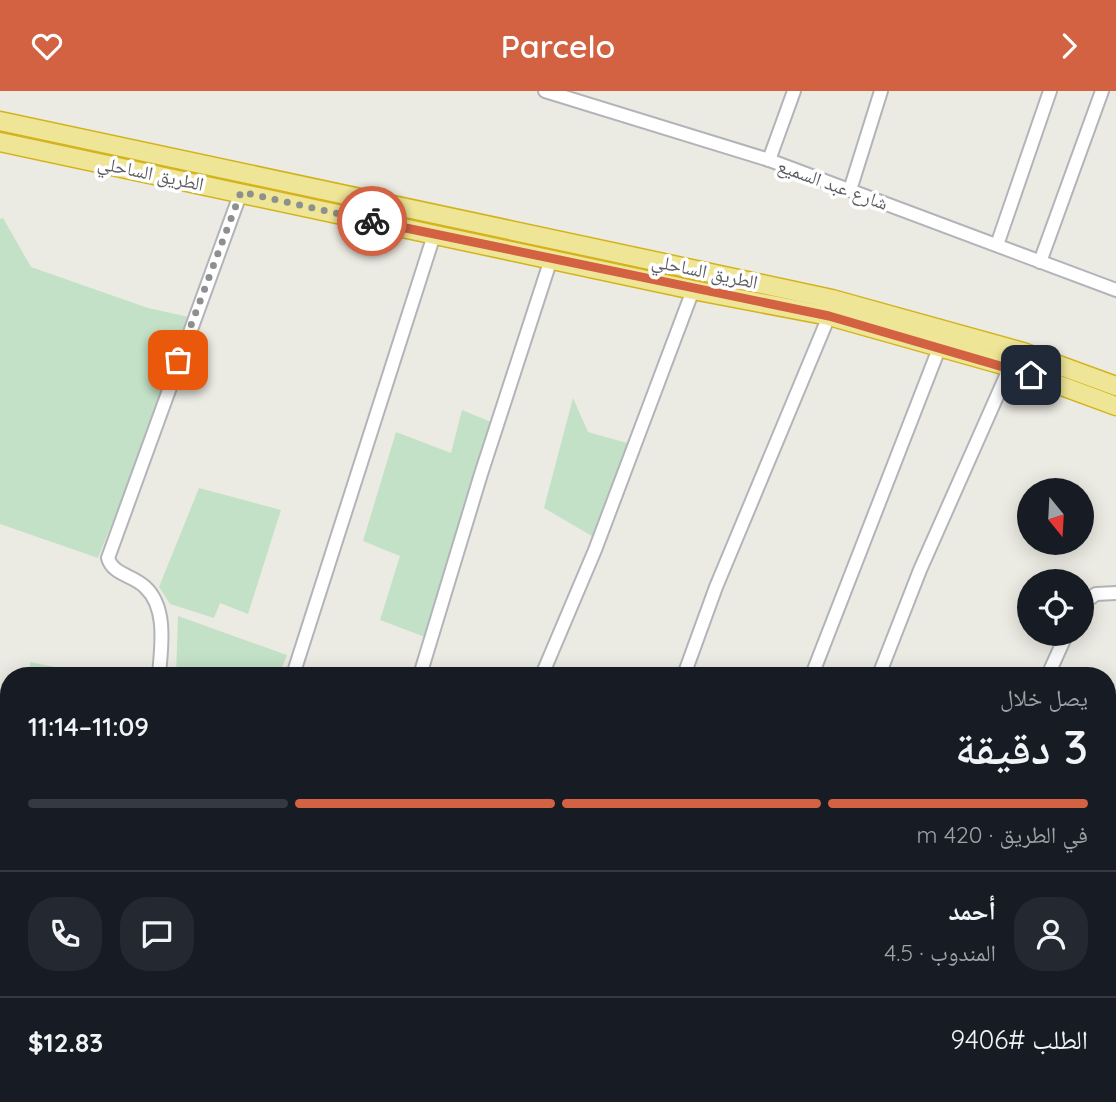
<!DOCTYPE html>
<html lang="ar">
<head>
<meta charset="utf-8">
<style>
  :root { --surface:#171b24; --page:#242831; --text:#f1f3f6; --muted:#9ea1a6; --line:#363941; --accent:#d36242 }
  body { margin:0; font-family:Quicksand,"Noto Naskh Arabic",sans-serif; background:var(--page); color:var(--text); direction:rtl; height:100vh; display:flex; flex-direction:column; font-size:26px; white-space:nowrap }
  * { box-sizing:border-box; margin:0 }
  p { font-size:23px; color:var(--muted) }
  .icon { flex:none; width:38px; height:38px; fill:none; stroke:currentColor; stroke-width:2; stroke-linecap:round; stroke-linejoin:round }
  .map { position:relative; flex:1; overflow:hidden; direction:ltr }
  .panel { position:absolute; left:0px; top:576px; width:1116px; height:436px; display:flex; flex-direction:column; background:var(--surface); border-radius:28px 28px 0 0; box-shadow:0 4px 18px #0003; direction:rtl }
  .panel>* { flex:none }
  .needle { width:46px; rotate:162deg }
  .buttons { position:absolute; left:1017px; top:387px; display:grid; gap:14px }
  .buttons a { display:grid; place-items:center; width:77px; height:77px; border-radius:50%; background:var(--surface); box-shadow:0 4px 18px #0003; font-size:35px }
  .pin { position:absolute; display:grid; place-items:center; width:60px; height:60px; color:#fff; margin:-30px; border-radius:14px; box-shadow:0 4px 10px #0006 }
  .courier { position:absolute; display:grid; place-items:center; width:70px; height:70px; margin:-35px; border:5px solid #d36242; border-radius:50%; background:#fff; color:#222; box-shadow:0 2px 9px #0007 }
  .overview em { font-style:normal; font-weight:600 }
  .overview div { display:flex; flex-direction:column-reverse }
  .overview { display:flex; align-items:center; justify-content:space-between; height:119px; padding:0 28px }
  h1 { font-size:46px; font-weight:600; line-height:52px }
  .bar { display:grid; grid-template-columns:repeat(4,1fr); gap:10px 7px; align-content:center; height:84px; padding:0 28px }
  .bar i { height:9px; border-radius:5px; background:var(--line) }
  .bar .active { background:var(--accent) }
  .bar p { grid-column:span 4 }
  .line { display:flex; align-items:center; gap:18px; padding:0 28px; border-top:2px solid var(--line) }
  .line div { flex:1 }
  .round { display:grid; place-items:center; flex:none; width:74px; height:74px; border-radius:28px; background:var(--page) }
  header { display:flex; justify-content:space-between; align-items:center; height:91px; padding:0 28px; background:var(--accent); color:#fff; font-size:32px; font-weight:600 }
  .map>svg:first-child { display:block }
  .green { fill:#c3e1c7 }
  .lines { fill:none; stroke-linecap:round; stroke-linejoin:round }
  .minor-casing { stroke:#b3b4b9; stroke-width:16 }
  .highway-casing { stroke:#d3b31c; stroke-width:21 }
  .path { stroke:#9cc1ac; stroke-width:2; stroke-dasharray:7 3.5; stroke-linecap:butt }
  .minor { stroke:#fff; stroke-width:12 }
  .highway { stroke:#efe597; stroke-width:18 }
  .done { stroke:#8e8f8f; stroke-width:7; stroke-dasharray:0 12.6 }
  .route { stroke:#d36242; stroke-width:9 }
  .labels { text-anchor:middle; dominant-baseline:central; stroke-width:7; stroke-linejoin:round; paint-order:stroke }
  .street-label { font-size:19px; fill:#5b5d62; stroke:#fff }
</style>
</head>
<body>
<header><svg class="icon" aria-label="forward" viewBox="0 0 24 24"><path d="M9 5l7 7-7 7"/></svg>Parcelo<svg class="icon" aria-label="heart" viewBox="0 0 24 24"><path d="M12 20l-8-8c-3-5 5-10 8-4 3-6 11-1 8 4z"/></svg></header>
<div class="map">
<svg width="1116" height="1011" viewBox="0 0 1116 1011">
  <rect width="100%" height="100%" fill="#ecebe3"/>
  <g class="green">
    <path d="M3,127L31,176L148,217L194,227L98,467L0,433V128Z"/>
    <path d="M573,307L588,341L627,352L592,445L544,417Z"/>
    <path d="M462,319L491,331L425,546L380,529L400,465L363,450L396,341L451,362Z"/>
    <path d="M199,397L281,419L248,523L220,512L214,527L170,513L159,496Z"/>
    <path d="M178,525L287,564L279,584H176Z"/>
    <path d="M30,571L95,584H29Z"/>
    <path d="M0,876L9,878V1003H182L181,1011H0Z"/>
    <path d="M366,1003H528L523,1011H397Z"/>
  </g>
  <g class="lines">
    <g class="minor-casing">
      <g id="minor">
        <path d="M545,0L769,69L1116,199"/>
        <path d="M769,69L794,0"/>
        <path d="M850,99L881,0"/>
        <path d="M997,154L1050,0"/>
        <path d="M1040,171L1102,0"/>
        <path d="M1082,513L1096,503L1116,502"/>
        <path d="M159,584C161,557 168,517 145,496C133,484 113,484 108,467L241,101"/>
        <path d="M293,584L434,144"/>
        <path d="M420,584L481,383L551,168"/>
        <path d="M542,584L595,459L693,199"/>
        <path d="M684,584L716,496L829,225"/>
        <path d="M812,584L940,255"/>
        <path d="M879,584L920,479L1010,276"/>
        <path d="M1048,584L1067,542"/>
        <path d="M1108,865L1116,842"/>
        <path d="M911,1003L918,1011"/>
        <path d="M183,1011L185,1003"/>
        <path d="M543,1011V1003"/>
        <path d="M1051,1011L1055,1003"/>
      </g>
    </g>
    <g class="highway-casing">
      <g id="highway">
        <path d="M0,30L832,208L1023,261L1116,295"/>
        <path d="M0,51L693,199L829,225L1010,276L1116,315"/>
      </g>
    </g>
    <path class="path" d="M163,1011L169,1003"/>
    <use href="#minor" class="minor"/>
    <use href="#highway" class="highway"/>
  </g>
  <g class="lines">
    <path class="done" d="M178,269L241,101L372,130"/>
    <path class="route" d="M372,130L829,225L1031,284"/>
  </g>
  <g class="labels">
    <g class="street-label">
      <text transform="translate(151 82) rotate(12)">الطريق الساحلي</text>
      <text transform="translate(833 93) rotate(20)">شارع عبد السميع</text>
      <text transform="translate(705 180) rotate(12)">الطريق الساحلي</text>
    </g>
  </g>
</svg>
<div class="buttons">
<a><svg class="needle" viewBox="-14 -14 28 28"><path d="M0-13l5 13h-10z" fill="#e53935"/><path d="M0 13l5-13h-10z" fill="#9ea1a6"/></svg></a>
<a><svg class="icon" aria-label="locate" viewBox="0 0 24 24"><circle cx="12" cy="12" r="6"/><path d="M12 2v4M12 18v4M2 12h4M18 12h4"/></svg></a>
</div>
<div class="pin" style="left:178px;top:269px;background:#ea580c"><svg class="icon" aria-label="bag" viewBox="0 0 24 24"><path d="M5 8h14l-1 12H6zM9 8a3 3 0 0 1 6 0"/></svg></div>
<div class="pin" style="left:1031px;top:284px;background:#1f2937"><svg class="icon" aria-label="home" viewBox="0 0 24 24"><path d="M3 11l9-7 9 7M6 9v11h12V9"/></svg></div>
<div class="courier" style="left:372px;top:130px"><svg class="icon" aria-label="bike" viewBox="0 0 24 24"><circle cx="6" cy="16" r="4"/><circle cx="18" cy="16" r="4"/><path d="M6 16l4-8h5l3 8M10 8l3 8H6M13 5h3"/></svg></div>
<section class="panel">
<div class="overview"><div><h1>3 دقيقة</h1><p>يصل خلال</p></div><em>11:09–11:14</em></div>
<div class="bar"><i class="active"></i><i class="active"></i><i class="active"></i><i></i><p>في الطريق · 420 m</p></div>
<div class="line" style="height:126px"><a class="round"><svg class="icon" aria-label="person" viewBox="0 0 24 24"><circle cx="12" cy="8" r="4"/><path d="M4 21q1-7 8-7t8 7"/></svg></a><div><b>أحمد</b><p>المندوب · 4.5</p></div><a class="round"><svg class="icon" aria-label="chat" viewBox="0 0 24 24"><path d="M4 5h16v11H9l-5 4z"/></svg></a><a class="round"><svg class="icon" aria-label="phone" viewBox="0 0 24 24"><path d="M5 4h4l2 5-3 2q2 4 5 5l2-3 5 2v4C11 20 4 13 5 4z"/></svg></a></div>
<div class="line" style="height:91px"><div>الطلب #9406</div><b>$12.83</b></div>
</section>
</div>
</body>
</html>
